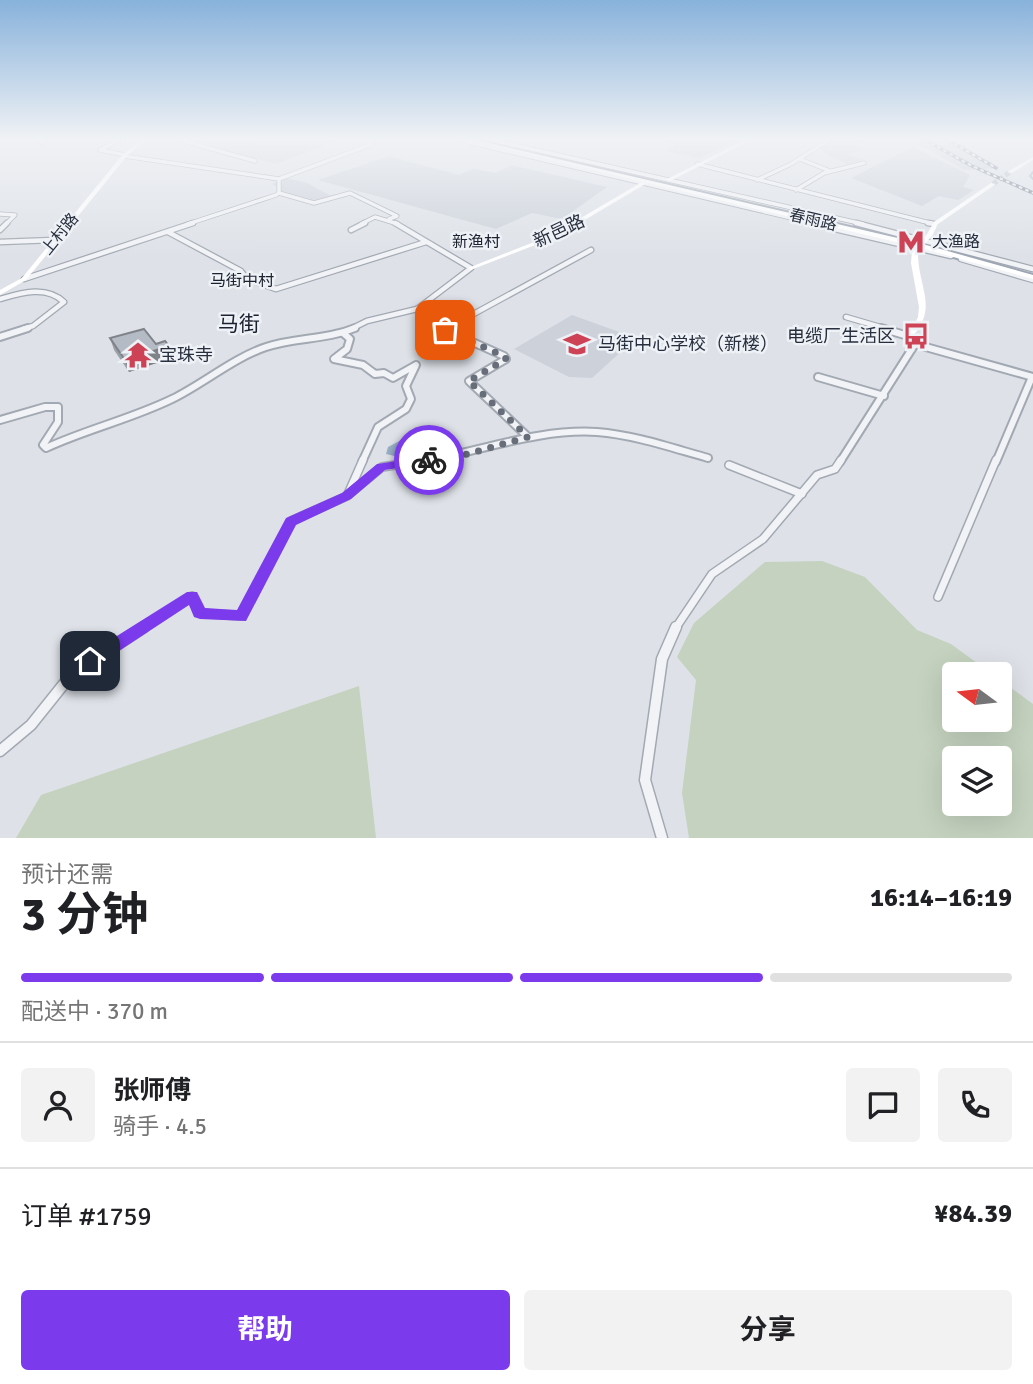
<!DOCTYPE html>
<html lang="zh">
<head>
<meta charset="utf-8">
<style>
  :root { --surface:#fff; --page:#f2f2f2; --text:#202124; --muted:#757577; --line:#e0e0e0; --accent:#7c3aed }
  body { margin:0; font-family:Signika,"Noto Sans SC",sans-serif; background:var(--page); color:var(--text); height:100vh; display:flex; flex-direction:column; font-size:26px; white-space:nowrap }
  * { box-sizing:border-box; margin:0 }
  p { font-size:23px; color:var(--muted) }
  .icon { flex:none; width:38px; height:38px; fill:none; stroke:currentColor; stroke-width:2; stroke-linecap:round; stroke-linejoin:round }
  .map { position:relative; height:838px; overflow:hidden }
  .sheet { display:flex; flex-direction:column; background:var(--surface); flex:1 }
  .sheet>* { flex:none }
  .needle { width:46px; rotate:285deg }
  .controls { position:absolute; left:942px; top:662px; display:grid; gap:14px }
  .controls a { display:grid; place-items:center; width:70px; height:70px; border-radius:7px; background:var(--surface); box-shadow:0 7px 28px #0002; font-size:35px }
  .pin { position:absolute; display:grid; place-items:center; width:60px; height:60px; color:#fff; margin:-30px; border-radius:14px; box-shadow:0 4px 10px #0006 }
  .courier { position:absolute; display:grid; place-items:center; width:70px; height:70px; margin:-35px; border:5px solid #7c3aed; border-radius:50%; background:#fff; color:#222; box-shadow:0 2px 9px #0007 }
  .headline em { font-style:normal; font-weight:700 }
  .headline div { display:flex; flex-direction:column-reverse }
  .headline { display:flex; align-items:center; justify-content:space-between; height:119px; padding:0 21px }
  h1 { font-size:46px; font-weight:700; line-height:52px }
  .bar { display:grid; grid-template-columns:repeat(4,1fr); gap:10px 7px; align-content:center; height:84px; padding:0 21px }
  .bar i { height:9px; border-radius:5px; background:var(--line) }
  .bar .on { background:var(--accent) }
  .bar p { grid-column:span 4 }
  .line { display:flex; align-items:center; gap:18px; padding:0 21px; border-top:2px solid var(--line) }
  .line div { flex:1 }
  .round { display:grid; place-items:center; flex:none; width:74px; height:74px; border-radius:7px; background:var(--page) }
  .cta { display:flex; gap:14px; margin-top:auto; padding:14px 21px }
  .cta a { flex:1; height:80px; border-radius:7px; background:var(--accent); color:#fff; font-size:28px; font-weight:700; line-height:80px; text-align:center }
  .cta a+a { background:var(--page); color:var(--text) }
  .map>svg:first-child { display:block }
  .built { fill:#ccd1da }
  .green { fill:#c4d2bf; fill-rule:evenodd }
  .water { fill:#99afc8 }
  .lines { fill:none; stroke-linecap:round; stroke-linejoin:round }
  .stream { stroke:#99afc8; stroke-width:2 }
  .secondary-tunnel { stroke:#b9bec6; stroke-width:5; stroke-dasharray:5 2.5; stroke-linecap:butt }
  .street-far4-casing { stroke:#a3a9b2; stroke-width:5 }
  .street-far3-casing { stroke:#a3a9b2; stroke-width:7 }
  .street-far2-casing { stroke:#a3a9b2; stroke-width:10 }
  .street-far1-casing { stroke:#a3a9b2; stroke-width:10 }
  .street-casing { stroke:#a3a9b2; stroke-width:13 }
  .primary-casing { stroke:#9ea6b3; stroke-width:4 }
  .street-far4 { stroke:#f1f3f6; stroke-width:3.5 }
  .street-far3 { stroke:#f1f3f6; stroke-width:4.5 }
  .street-far2 { stroke:#f1f3f6; stroke-width:6 }
  .street-far1 { stroke:#f1f3f6; stroke-width:7 }
  .street { stroke:#f1f3f6; stroke-width:10 }
  .secondary { fill:#fff; fill-rule:evenodd }
  .primary { fill:#fff; fill-rule:evenodd }
  .rail-casing { stroke:#788191; stroke-width:3.5 }
  .rail { stroke:#eef1f5; stroke-width:2; stroke-dasharray:3.5; stroke-linecap:butt }
  .wall { fill:#9ca1a9 }
  .shaded-wall { fill:#7f8389 }
  .building { fill:#b5bbc4; stroke:#7f8389; stroke-width:2 }
  .route { fill:#7c3aed }
  .done { stroke:#676e7a; stroke-width:7; stroke-dasharray:0 12.6 }
  .labels { text-anchor:middle; dominant-baseline:central; stroke-width:5; stroke-linejoin:round; paint-order:stroke }
  .far-street-label { font-size:16px; fill:#272f3e; stroke:#eef1f5 }
  .far-neighbourhood-label { font-size:16px; fill:#1a212f; stroke:#eef1f5 }
  .far-poi-label { font-size:16px; fill:#272f3e; stroke:#eef1f5; text-anchor:start }
  .street-label { font-size:18px; fill:#272f3e; stroke:#eef1f5 }
  .poi-label { font-size:18px; fill:#272f3e; stroke:#eef1f5; text-anchor:start }
  .quarter-label { font-size:21px; fill:#1a212f; stroke:#eef1f5 }
</style>
</head>
<body>
<div class="map">
<svg width="1033" height="838" viewBox="0 0 1033 838">
  <rect width="100%" height="100%" fill="#dee2e8"/>
  <g class="built">
    <path d="M190,140H340L275,164Z"/>
    <path d="M657,140H740L699,158L665,151L675,145Z"/>
    <path d="M831,140H868L853,145L864,149L846,154L864,160L847,164L826,154L820,147Z"/>
    <path d="M913,140H953L1000,168L964,170Z"/>
    <path d="M913,147L970,175L963,187L974,190L958,200L939,196L922,206L851,178Z"/>
    <path d="M389,156L459,175L473,169L496,173L511,165L607,187L562,219L532,213L496,229L318,180Z"/>
    <path d="M286,178L307,183L333,197L314,205L277,191L278,187L272,184Z"/>
    <path d="M572,315L636,338L592,378L569,377L514,349Z"/>
  </g>
  <g class="green">
    <path d="M822,561L865,577L917,630L951,644L992,674H954V719H999V679L1033,704V838H689L682,793L696,680L677,657L694,623L765,562ZM954,758H999V803H954Z"/>
    <path d="M359,686L376,838H16L41,795Z"/>
  </g>
  <path class="water" d="M411,435L434,436L427,456L403,458L386,454L388,447Z"/>
  <g class="lines">
    <path class="stream" d="M1033,172L1030,176L1033,179"/>
    <path class="secondary-tunnel" d="M993,184L1010,172"/>
    <g class="street-far4-casing">
      <g id="street-far4">
        <path d="M39,140L44,144"/>
        <path d="M119,140L100,150L125,155"/>
        <path d="M180,140L255,161"/>
        <path d="M459,140L817,224"/>
        <path d="M492,140L863,224"/>
        <path d="M124,156L279,179L372,144L367,143L374,140"/>
        <path d="M800,159L830,171"/>
        <path d="M697,164L934,224"/>
        <path d="M757,180L791,164L829,140"/>
        <path d="M796,190L824,173L864,163"/>
        <path d="M279,193L314,203L350,193L397,216L389,219"/>
        <path d="M0,214L15,215L6,224"/>
        <path d="M188,224L276,195L279,193V179"/>
        <path d="M361,224L375,217L398,224"/>
      </g>
    </g>
    <g class="street-far3-casing">
      <g id="street-far3">
        <path d="M395,223L471,268L417,309L430,323L445,329"/>
        <path d="M809,223L951,256"/>
        <path d="M856,223L1033,269"/>
        <path d="M928,223L934,224"/>
        <path d="M0,230L7,223"/>
        <path d="M351,230L365,223"/>
        <path d="M168,232L241,271L247,279L276,289L426,242"/>
        <path d="M0,242L54,240"/>
        <path d="M961,259L1033,280"/>
        <path d="M24,279L193,223"/>
        <path d="M0,299C21,293 46,285 64,302L33,326L23,329"/>
        <path d="M846,317L887,329"/>
        <path d="M351,329L367,321L417,309"/>
        <path d="M446,329L591,250"/>
      </g>
    </g>
    <g class="street-far2-casing">
      <g id="street-far2">
        <path d="M441,328L504,356L506,359L469,381L528,437"/>
        <path d="M445,330L449,328"/>
        <path d="M343,333L350,339L347,349L334,359L363,365L375,374L384,373L393,378L416,365L406,386L411,399L406,409L378,427L362,462"/>
        <path d="M0,337L28,328"/>
        <path d="M915,344L1033,377"/>
        <path d="M818,377L884,396"/>
        <path d="M0,420L45,407H58V422L43,445L46,448C87,429 131,419 172,399C203,384 233,358 266,347C296,337 326,340 355,328"/>
        <path d="M417,462C476,453 538,428 597,432C635,435 672,448 708,458"/>
        <path d="M840,462L915,344L908,336L881,328"/>
        <path d="M996,462L1032,377"/>
      </g>
    </g>
    <g class="street-far1-casing">
      <g id="street-far1">
        <path d="M729,465L802,494"/>
        <path d="M348,494L363,460"/>
        <path d="M938,597L996,460"/>
        <path d="M142,629L192,596L200,613L241,616L291,521L347,496L382,467L429,460"/>
        <path d="M675,629L712,574L763,539L817,475L835,469L841,460"/>
      </g>
    </g>
    <g class="street-casing">
      <g id="street">
        <path d="M0,751L31,725L71,675L144,627"/>
        <path d="M662,838L645,780L662,659L676,627"/>
      </g>
    </g>
    <g class="primary-casing">
      <path id="primary" d="M466,140H476L919,243L1033,275V279L917,247Z"/>
    </g>
    <use href="#street-far4" class="street-far4"/>
    <use href="#street-far3" class="street-far3"/>
    <use href="#street-far2" class="street-far2"/>
    <use href="#street-far1" class="street-far1"/>
    <use href="#street" class="street"/>
    <g class="secondary">
      <path d="M142,140H147L127,156L26,280L0,295V290L22,278L123,154Z"/>
      <path d="M745,140H751L670,181L665,180Z"/>
      <path d="M1033,157V160L1012,173L1007,172Z"/>
      <path d="M642,182L647,183L556,237L473,269L471,270L468,268L552,235Z"/>
      <path d="M991,183L996,184L938,224L932,236L918,251C917,287 940,307 911,338H905L904,336L914,326L918,317L919,307L911,263L912,251L927,234L934,222Z"/>
    </g>
    <use href="#primary" class="primary"/>
    <g class="rail-casing">
      <g id="rail">
        <path d="M925,140L972,166L1033,193"/>
        <path d="M948,140L996,168"/>
      </g>
    </g>
    <use href="#rail" class="rail"/>
  </g>
  <path class="wall" d="M110,338L156,344L172,358L129,372L114,350Z"/>
  <path class="shaded-wall" d="M169,346L172,358L129,372L125,360Z"/>
  <path class="building" d="M144,329L156,344L165,341L169,346L125,360L110,338Z"/>
  <linearGradient id="sky" x2="0" y2="1"><stop stop-color="#88b2db"/><stop offset="0.54" stop-color="#f0f2f5"/><stop offset="1" stop-color="#f0f2f5" stop-opacity="0"/></linearGradient>
  <rect width="1033" height="257" fill="url(#sky)"/>
  <path class="route" d="M429,456L435,460L433,463L385,470L351,499L296,525L246,621L200,619L194,617L189,605L96,666H85V656L187,592H197L205,608L237,610L286,518L342,493L377,464Z"/>
  <g class="lines">
    <path class="done" d="M429,460L464,455L528,437L469,381L506,359L504,356L445,330"/>
  </g>
  <defs>
    <g id="metro-bare" transform="scale(2.1)"><path d="M-5.5 5V-5H-3L0 0L3-5H5.5V5H3V-.5L0 4L-3-.5V5Z" fill="#cd4355" stroke="#eef1f5" stroke-width="2.5" paint-order="stroke"/></g>
    <g id="bus-bare" transform="scale(2.1)"><path d="M-5-6H5V4H4V6H2V4H-2V6H-4V4H-5ZM-3.5-4V0h7V-4ZM-3.5 1.2v1.5H-2V1.2ZM2 1.2v1.5H3.5V1.2Z" fill="#cd4355" stroke="#eef1f5" stroke-width="2.5" paint-order="stroke"/></g>
    <g id="school-bare" transform="scale(2.1)"><path d="M0-5L7-2L0 1L-7-2ZM-4 1L0 2.5L4 1V4Q0 6-4 4Z" fill="#cd4355" stroke="#eef1f5" stroke-width="2.5" paint-order="stroke"/></g>
    <g id="temple-bare" transform="scale(2.1)"><path d="M0-6L5-2H3V0L6.5 2.5H4V6H1.5V3h-3V6H-4V2.5H-6.5L-3 0V-2H-5Z" fill="#cd4355" stroke="#eef1f5" stroke-width="2.5" paint-order="stroke"/></g>
  </defs>
  <g fill-rule="evenodd">
    <use href="#metro-bare" x="911" y="242"/>
    <use href="#bus-bare" x="916" y="336"/>
    <use href="#school-bare" x="577" y="344"/>
    <use href="#temple-bare" x="138" y="355"/>
  </g>
  <g class="labels">
    <g class="far-street-label">
      <text transform="translate(813 220) rotate(13)">春雨路</text>
      <text transform="translate(60 234) rotate(-51)">上村路</text>
    </g>
    <g class="far-neighbourhood-label">
      <text x="476" y="242">新渔村</text>
      <text x="242" y="281">马街中村</text>
    </g>
    <g class="far-poi-label">
      <text x="932" y="242">大渔路</text>
    </g>
    <g class="street-label">
      <text transform="translate(559 231) rotate(-25)">新邑路</text>
    </g>
    <g class="poi-label">
      <text x="895" y="336" text-anchor="end">电缆厂生活区</text>
      <text x="598" y="344">马街中心学校（新楼）</text>
      <text x="159" y="355">宝珠寺</text>
    </g>
    <g class="quarter-label">
      <text x="239" y="324">马街</text>
    </g>
  </g>
</svg>
<div class="controls">
<a><svg class="needle" viewBox="-14 -14 28 28"><path d="M0-13l5 13h-10z" fill="#e53935"/><path d="M0 13l5-13h-10z" fill="#757577"/></svg></a>
<a><svg class="icon" aria-label="layers" viewBox="0 0 24 24"><path d="M12 4l9 5-9 5-9-5zM3 14l9 5 9-5"/></svg></a>
</div>
<div class="pin" style="left:445px;top:330px;background:#ea580c"><svg class="icon" aria-label="bag" viewBox="0 0 24 24"><path d="M5 8h14l-1 12H6zM9 8a3 3 0 0 1 6 0"/></svg></div>
<div class="pin" style="left:90px;top:661px;background:#1f2937"><svg class="icon" aria-label="home" viewBox="0 0 24 24"><path d="M3 11l9-7 9 7M6 9v11h12V9"/></svg></div>
<div class="courier" style="left:429px;top:460px"><svg class="icon" aria-label="bike" viewBox="0 0 24 24"><circle cx="6" cy="16" r="4"/><circle cx="18" cy="16" r="4"/><path d="M6 16l4-8h5l3 8M10 8l3 8H6M13 5h3"/></svg></div>
</div>
<section class="sheet">
<div class="headline"><div><h1>3 分钟</h1><p>预计还需</p></div><em>16:14–16:19</em></div>
<div class="bar"><i class="on"></i><i class="on"></i><i class="on"></i><i></i><p>配送中 · 370 m</p></div>
<div class="line" style="height:126px"><a class="round"><svg class="icon" aria-label="person" viewBox="0 0 24 24"><circle cx="12" cy="8" r="4"/><path d="M4 21q1-7 8-7t8 7"/></svg></a><div><b>张师傅</b><p>骑手 · 4.5</p></div><a class="round"><svg class="icon" aria-label="chat" viewBox="0 0 24 24"><path d="M4 5h16v11H9l-5 4z"/></svg></a><a class="round"><svg class="icon" aria-label="phone" viewBox="0 0 24 24"><path d="M5 4h4l2 5-3 2q2 4 5 5l2-3 5 2v4C11 20 4 13 5 4z"/></svg></a></div>
<div class="line" style="height:91px"><div>订单 #1759</div><b>¥84.39</b></div>
<div class="cta"><a>帮助</a><a>分享</a></div>
</section>
</body>
</html>
